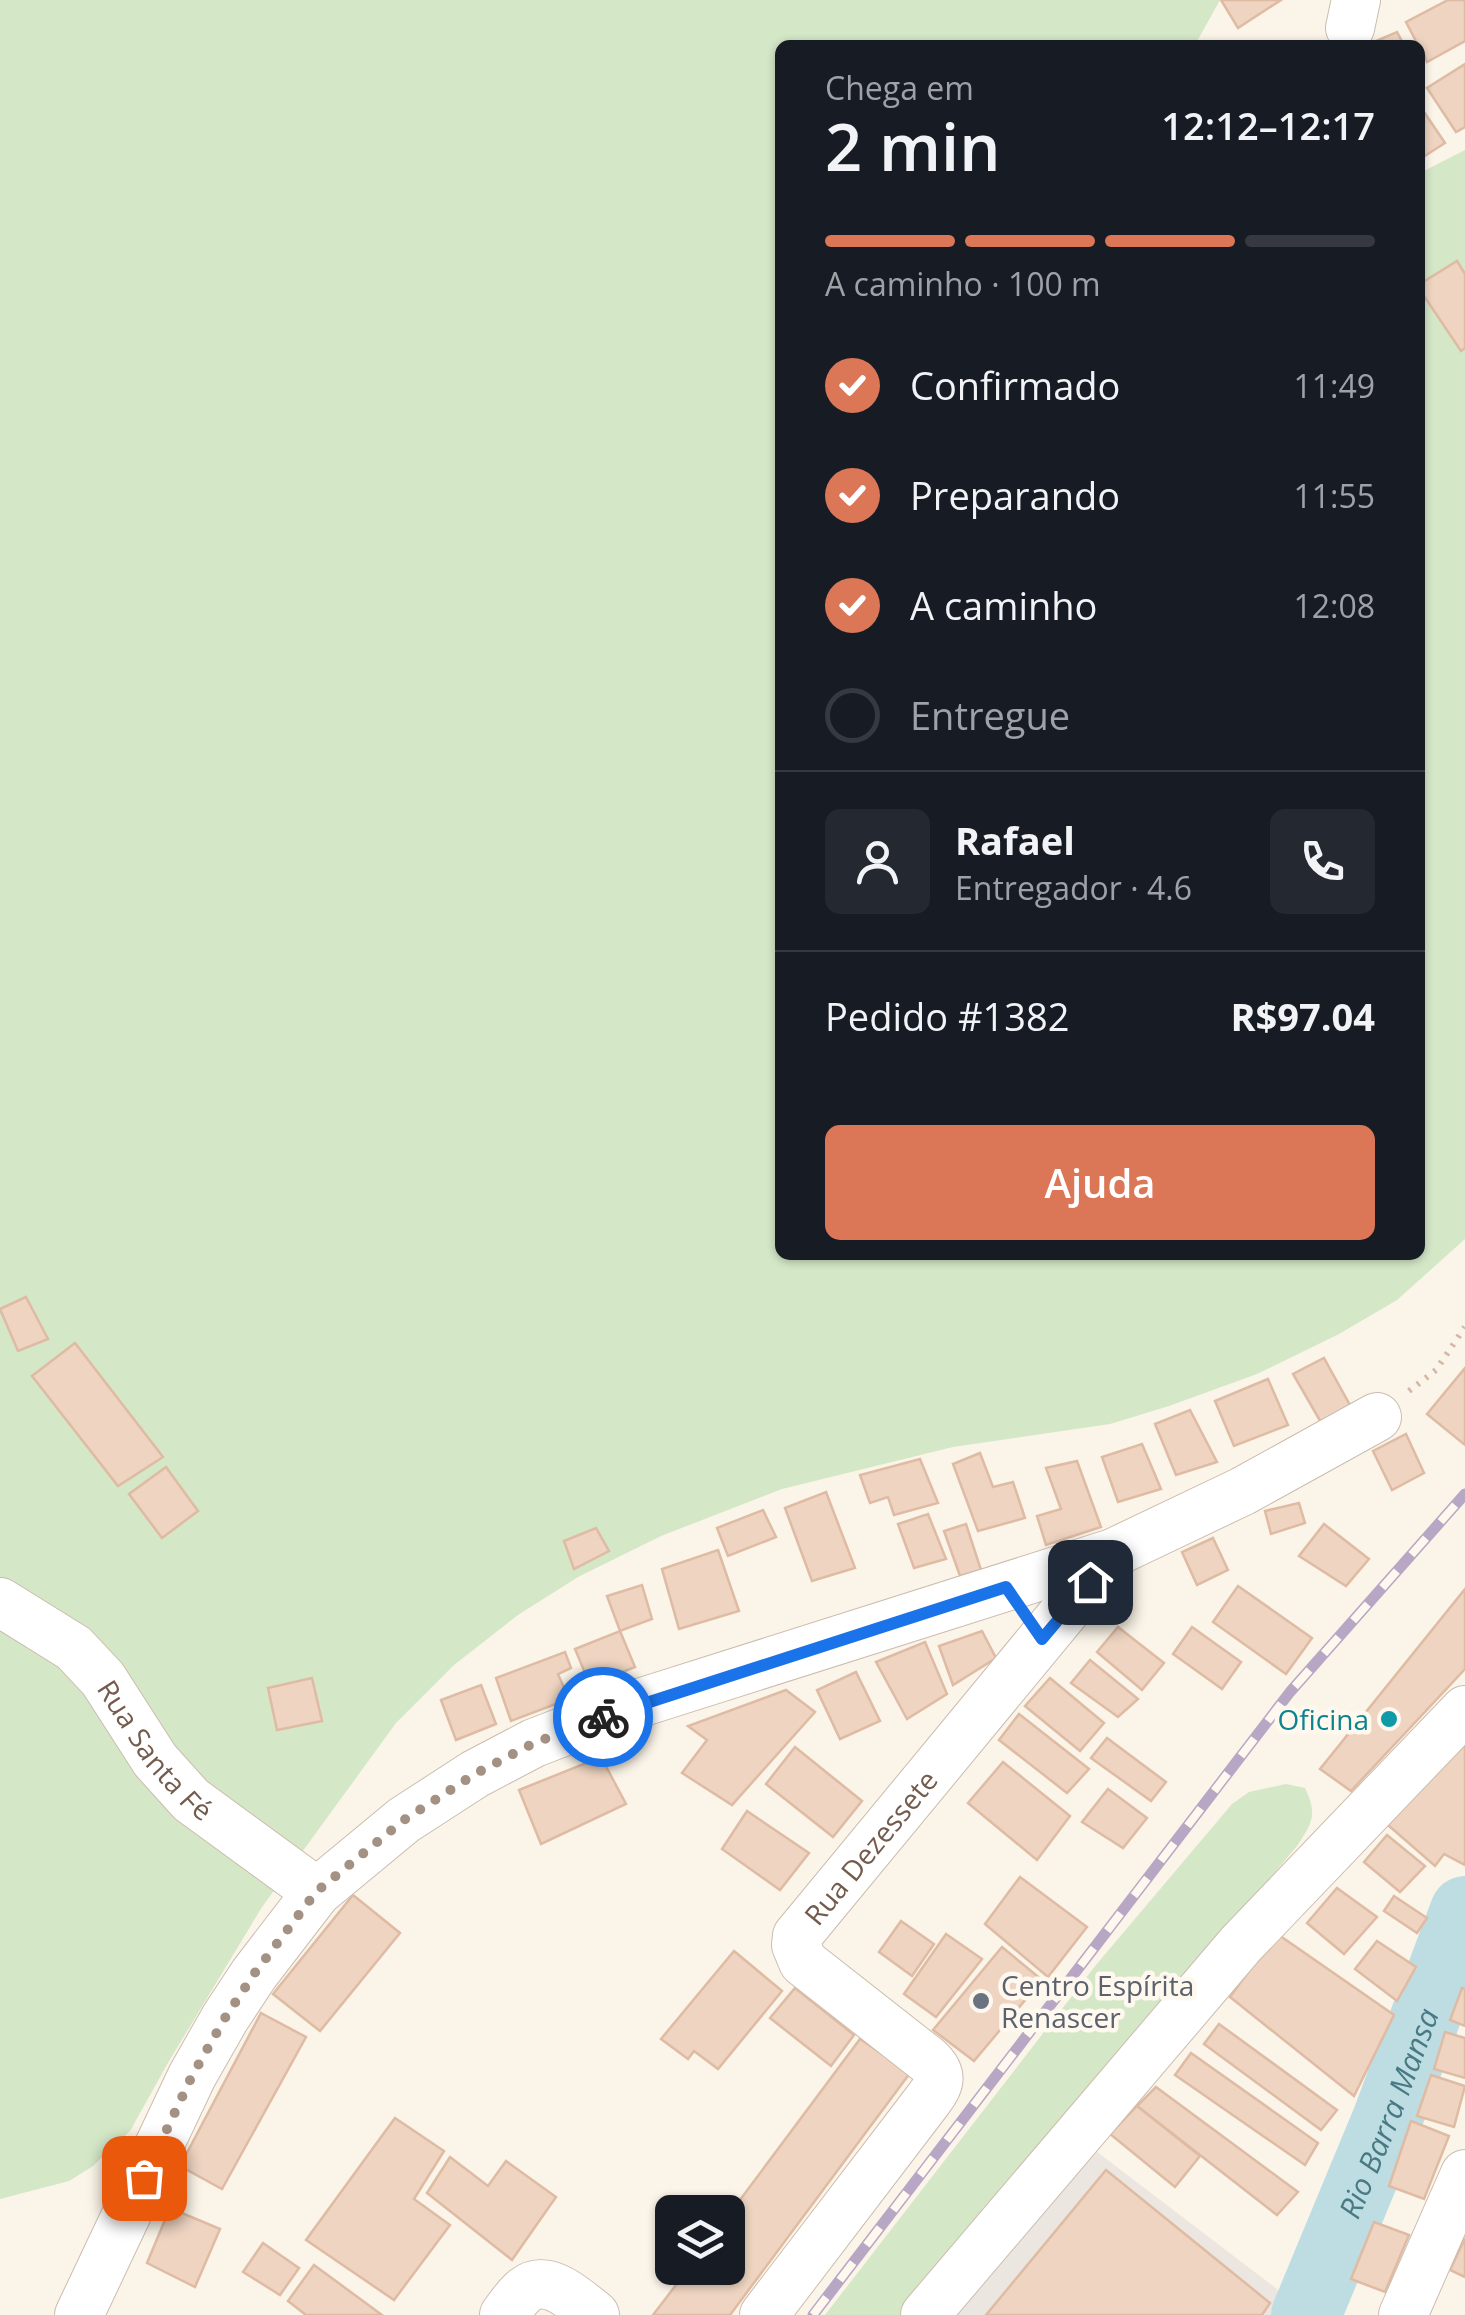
<!DOCTYPE html>
<html lang="pt">
<head>
<meta charset="utf-8">
<style>
  :root { --surface:#171b24; --page:#242831; --text:#f1f3f6; --muted:#9ea1a6; --line:#363941; --accent:#db7657 }
  body { margin:0; font-family:"Open Sans",sans-serif; background:var(--page); color:var(--text); height:100vh; display:flex; flex-direction:column; font-size:38px; white-space:nowrap }
  * { box-sizing:border-box; margin:0 }
  p { font-size:32px; color:var(--muted) }
  .icon { flex:none; width:55px; height:55px; fill:none; stroke:currentColor; stroke-width:2; stroke-linecap:round; stroke-linejoin:round }
  .map { position:relative; flex:1; overflow:hidden }
  .drawer { position:absolute; left:775px; top:40px; width:650px; height:1220px; display:flex; flex-direction:column; background:var(--surface); border-radius:15px; box-shadow:0 2px 8px #0004 }
  .drawer>* { flex:none }
  .controls { position:absolute; left:655px; top:2195px; display:grid; gap:20px }
  .controls a { display:grid; place-items:center; width:90px; height:90px; border-radius:15px; background:var(--surface); box-shadow:0 2px 8px #0004; font-size:50px }
  .pin { position:absolute; display:grid; place-items:center; width:85px; height:85px; color:#fff; margin:-42px; border-radius:20px; box-shadow:0 5px 15px #0006 }
  .courier { position:absolute; display:grid; place-items:center; width:100px; height:100px; margin:-50px; border:8px solid #1a73e8; border-radius:50%; background:#fff; color:#222; box-shadow:0 2px 12px #0007 }
  .summary em { font-style:normal; font-weight:600 }
  .summary div { display:flex; flex-direction:column-reverse }
  .summary { display:flex; align-items:center; justify-content:space-between; height:170px; padding:0 50px }
  h1 { font-size:65px; font-weight:600; line-height:75px }
  .bar { display:grid; grid-template-columns:repeat(4,1fr); gap:15px 10px; align-content:center; height:120px; padding:0 50px }
  .bar i { height:12px; border-radius:8px; background:var(--line) }
  .bar .current { background:var(--accent) }
  .bar p { grid-column:span 4 }
  .line { display:flex; align-items:center; gap:25px; padding:0 50px; border-top:2px solid var(--line) }
  .line div { flex:1 }
  .round { display:grid; place-items:center; flex:none; width:105px; height:105px; border-radius:15px; background:var(--page) }
  ol { padding:0 50px; list-style:none }
  li { display:flex; align-items:center; gap:30px; height:110px }
  li p { margin-inline-start:auto }
  li .icon { padding:10px; border-radius:50%; background:var(--accent); color:#fff; stroke-width:4 }
  li:last-child { color:var(--muted) }
  li i { width:55px; height:55px; border:5px solid var(--line); border-radius:50% }
  .action { display:flex; gap:20px; margin-top:auto; padding:20px 50px }
  .action a { flex:1; height:115px; border-radius:15px; background:var(--accent); color:#fff; font-size:40px; font-weight:600; line-height:115px; text-align:center }
  .map>svg:first-child { display:block }
  .industrial { fill:#ece6e1 }
  .green { fill:#d4e7c7 }
  .lines { fill:none; stroke-linecap:round; stroke-linejoin:round }
  .river { stroke:#bddde3; stroke-width:70 }
  .building { fill:#eed4c1; stroke:#dfbba3; stroke-width:2.5 }
  .minor-casing { stroke:#ccbcaf; stroke-width:50 }
  .path { stroke:#d3b7a4; stroke-width:6; stroke-dasharray:2.5 8; stroke-linecap:butt }
  .minor { stroke:#fff; stroke-width:48 }
  .rail-casing { stroke:#b7a7c4; stroke-width:11 }
  .rail { stroke:#fef8ee; stroke-width:8; stroke-dasharray:22; stroke-linecap:butt }
  .done { stroke:#a39184; stroke-width:10; stroke-dasharray:0 18 }
  .route { stroke:#1a73e8; stroke-width:12 }
  .culture-dot { fill:#0f9aa8; stroke:#fef8ee; stroke-width:4 }
  .worship-dot { fill:#6b7280; stroke:#fef8ee; stroke-width:4 }
  .labels { text-anchor:middle; dominant-baseline:central; stroke-width:9; stroke-linejoin:round; paint-order:stroke }
  .culture-label { font-size:28px; fill:#0d838f; stroke:#fef8ee; text-anchor:end }
  .street-label { font-size:28px; fill:#735b4e; stroke:#fef8ee }
  .worship-label { font-size:28px; fill:#5b616d; stroke:#fef8ee; text-anchor:start }
  .water-label { font-size:30px; font-style:italic; fill:#497a84; stroke:#fef8ee }
</style>
</head>
<body>
<div class="map">
<svg width="1465" height="2315" viewBox="0 0 1465 2315">
  <rect width="100%" height="100%" fill="#fbf4e8"/>
  <path class="industrial" d="M1092,2148L1290,2299L1277,2315H949Z"/>
  <g class="green">
    <path d="M0,0H1220L1195,45H780V1255H1420V173L1465,150V1239L1397,1300L1339,1334L1257,1374L1169,1406L1110,1424L953,1447L782,1489L661,1536L578,1577L518,1615L454,1665L396,1723L262,1907L169,2061L130,2131L93,2166L69,2181L0,2199Z"/>
    <path d="M1286,1784L1305,1788C1318,1815 1312,1823 1297,1846L905,2315H825L1096,1965L1232,1804L1249,1792Z"/>
  </g>
  <g class="lines">
    <path class="river" id="s1" d="M1306,2315L1387,2120L1465,1911"/>
  </g>
  <g class="building">
    <path d="M1221,0H1281L1238,28Z"/>
    <path d="M1448,0H1465V41L1427,62L1420,45H1418L1406,22Z"/>
    <path d="M1397,32L1404,45H1367Z"/>
    <path d="M1465,64V127L1456,132L1427,88Z"/>
    <path d="M1420,106L1445,143L1420,159Z"/>
    <path d="M1457,261L1465,274V348L1461,351L1420,290V284Z"/>
    <path d="M26,1297L48,1339L18,1351L0,1309Z"/>
    <path d="M75,1343L163,1457L118,1486L32,1376Z"/>
    <path d="M1324,1358L1356,1416L1326,1431L1293,1374Z"/>
    <path d="M1465,1368V1445L1427,1414Z"/>
    <path d="M1268,1379L1288,1425L1234,1446L1215,1401Z"/>
    <path d="M1190,1410L1217,1462L1176,1475L1155,1424Z"/>
    <path d="M1406,1434L1424,1473L1392,1490L1373,1451Z"/>
    <path d="M1142,1444L1161,1489L1118,1502L1102,1457Z"/>
    <path d="M980,1453L993,1487L1013,1482L1025,1518L978,1531L953,1464Z"/>
    <path d="M920,1459L938,1503L894,1515L888,1497L870,1503L860,1475Z"/>
    <path d="M1077,1461L1101,1527L1046,1545L1037,1516L1061,1509L1046,1468Z"/>
    <path d="M166,1467L198,1511L162,1538L129,1494Z"/>
    <path d="M826,1492L855,1568L812,1581L785,1508Z"/>
    <path d="M1299,1503L1305,1523L1271,1534L1265,1511Z"/>
    <path d="M763,1510L776,1537L728,1556L717,1528Z"/>
    <path d="M928,1514L946,1559L914,1568L898,1524Z"/>
    <path d="M966,1524L981,1570L960,1576L944,1531Z"/>
    <path d="M1324,1524L1369,1559L1346,1586L1299,1556Z"/>
    <path d="M596,1528L609,1551L574,1569L564,1541Z"/>
    <path d="M1213,1538L1228,1570L1197,1585L1182,1552Z"/>
    <path d="M718,1550L739,1611L679,1629L662,1569Z"/>
    <path d="M642,1585L652,1619L620,1631L607,1596Z"/>
    <path d="M1238,1586L1312,1638L1286,1674L1213,1622Z"/>
    <path d="M1465,1589V1669L1351,1791L1320,1769Z"/>
    <path d="M1118,1627L1164,1663L1142,1690L1097,1652Z"/>
    <path d="M1192,1627L1241,1662L1222,1689L1173,1654Z"/>
    <path d="M620,1631L635,1667L590,1685L575,1649Z"/>
    <path d="M982,1631L996,1658L953,1685L939,1646Z"/>
    <path d="M925,1642L947,1694L907,1719L876,1662Z"/>
    <path d="M565,1652L571,1668L558,1674L569,1699L511,1721L496,1678Z"/>
    <path d="M1090,1660L1138,1699L1118,1717L1071,1683Z"/>
    <path d="M856,1672L880,1721L840,1739L817,1690Z"/>
    <path d="M312,1678L322,1721L277,1730L268,1688Z"/>
    <path d="M1050,1678L1104,1723L1080,1751L1025,1706Z"/>
    <path d="M481,1685L496,1724L456,1740L441,1700Z"/>
    <path d="M786,1690L815,1712L732,1805L682,1773L707,1740L688,1726Z"/>
    <path d="M1019,1714L1089,1769L1067,1793L999,1740Z"/>
    <path d="M1461,1737L1465,1741V1865L1444,1854L1435,1866L1388,1825Z"/>
    <path d="M1107,1738L1166,1782L1151,1801L1091,1758Z"/>
    <path d="M795,1747L862,1801L833,1837L766,1784Z"/>
    <path d="M601,1757L626,1804L541,1844L519,1790Z"/>
    <path d="M1003,1762L1070,1816L1037,1860L968,1803Z"/>
    <path d="M1108,1789L1147,1818L1123,1848L1082,1822Z"/>
    <path d="M747,1811L809,1853L780,1890L722,1849Z"/>
    <path d="M1387,1835L1425,1866L1400,1892L1364,1862Z"/>
    <path d="M1020,1877L1087,1927L1048,1977L985,1924Z"/>
    <path d="M1337,1888L1377,1917L1344,1954L1307,1923Z"/>
    <path d="M353,1895L400,1933L320,2031L273,1994Z"/>
    <path d="M1394,1896L1427,1918L1417,1933L1384,1911Z"/>
    <path d="M901,1921L934,1944L912,1976L879,1952Z"/>
    <path d="M1276,1933L1394,2015L1354,2096L1230,1997Z"/>
    <path d="M946,1934L982,1959L936,2017L904,1994Z"/>
    <path d="M1377,1941L1416,1967L1397,2001L1355,1969Z"/>
    <path d="M1002,1947L1042,1980L974,2061L933,2030Z"/>
    <path d="M734,1951L782,1991L718,2069L694,2051L688,2059L661,2039Z"/>
    <path d="M795,1988L854,2035L831,2066L770,2018Z"/>
    <path d="M1462,1988L1465,1989V2026L1450,2020Z"/>
    <path d="M261,2013L306,2037L222,2189L180,2166Z"/>
    <path d="M1219,2024L1337,2110L1321,2130L1204,2044Z"/>
    <path d="M1445,2032L1465,2038V2078L1434,2069Z"/>
    <path d="M860,2039L910,2073L730,2315H653L689,2268H728V2216Z"/>
    <path d="M1191,2053L1318,2143L1305,2165L1175,2075Z"/>
    <path d="M1431,2075L1465,2086L1454,2127L1417,2116Z"/>
    <path d="M1156,2087L1298,2192L1277,2215L1137,2106Z"/>
    <path d="M1137,2106L1200,2156L1175,2187L1110,2134Z"/>
    <path d="M395,2118L444,2151L414,2199L450,2225L394,2300L306,2240Z"/>
    <path d="M1411,2121L1449,2136L1424,2199L1389,2186Z"/>
    <path d="M450,2157L488,2186L506,2161L556,2197L512,2260L427,2193Z"/>
    <path d="M1106,2170L1270,2303L1262,2315H986Z"/>
    <path d="M170,2208L220,2229L195,2287L147,2263Z"/>
    <path d="M1374,2222L1409,2235L1385,2292L1351,2279Z"/>
    <path d="M1465,2238V2277L1450,2270Z"/>
    <path d="M263,2243L299,2268L280,2295L243,2272Z"/>
    <path d="M314,2265L382,2315H306L288,2301Z"/>
  </g>
  <g class="lines">
    <g class="minor-casing">
      <g id="minor">
        <path d="M1350,28L1356,0"/>
        <path id="s2" d="M0,1602L74,1648L103,1679L155,1760L191,1800L317,1892"/>
        <path d="M79,2315L192,2076L225,2018L254,1974L317,1892L404,1820L475,1774L534,1743L630,1706L1113,1553L1243,1491L1377,1417"/>
        <path d="M504,2315C510,2307 517,2296 525,2290C548,2272 577,2301 595,2315"/>
        <path id="s3" d="M764,2315L928,2100C940,2084 944,2075 928,2060L803,1962L796,1945L797,1936L1113,1553"/>
        <path d="M925,2315L1241,1944L1465,1710"/>
        <path d="M1403,2315L1465,2174"/>
      </g>
    </g>
    <path class="path" d="M1409,1391L1436,1370L1465,1327"/>
    <use href="#minor" class="minor"/>
    <g class="rail-casing">
      <path id="rail" d="M813,2315L1290,1692L1465,1494"/>
    </g>
    <use href="#rail" class="rail"/>
  </g>
  <g class="lines">
    <path class="done" d="M144,2178L192,2076L225,2018L254,1974L316,1892L404,1820L475,1774L534,1743L603,1717"/>
    <path class="route" d="M603,1717L1006,1587L1042,1639L1090,1582"/>
  </g>
  <circle class="culture-dot" cx="1389" cy="1719" r="10"/>
  <circle class="worship-dot" cx="981" cy="2001" r="10"/>
  <g class="labels">
    <g class="culture-label">
      <text x="1369" y="1719">Oficina</text>
    </g>
    <g class="street-label">
      <text stroke="none"><textPath href="#s2" startOffset="218">Rua Santa Fé</textPath></text>
      <text stroke="none"><textPath href="#s3" startOffset="618">Rua Dezessete</textPath></text>
    </g>
    <g class="worship-label">
      <text x="1001" y="1985">Centro Espírita<tspan x="1001" dy="32">Renascer</tspan></text>
    </g>
    <g class="water-label">
      <text stroke="none"><textPath href="#s1" startOffset="218">Rio Barra Mansa</textPath></text>
    </g>
  </g>
</svg>
<div class="controls">
<a><svg class="icon" aria-label="layers" viewBox="0 0 24 24"><path d="M12 4l9 5-9 5-9-5zM3 14l9 5 9-5"/></svg></a>
</div>
<div class="pin" style="left:144px;top:2178px;background:#ea580c"><svg class="icon" aria-label="bag" viewBox="0 0 24 24"><path d="M5 8h14l-1 12H6zM9 8a3 3 0 0 1 6 0"/></svg></div>
<div class="pin" style="left:1090px;top:1582px;background:#1f2937"><svg class="icon" aria-label="home" viewBox="0 0 24 24"><path d="M3 11l9-7 9 7M6 9v11h12V9"/></svg></div>
<div class="courier" style="left:603px;top:1717px"><svg class="icon" aria-label="bike" viewBox="0 0 24 24"><circle cx="6" cy="16" r="4"/><circle cx="18" cy="16" r="4"/><path d="M6 16l4-8h5l3 8M10 8l3 8H6M13 5h3"/></svg></div>
<section class="drawer">
<div class="summary"><div><h1>2 min</h1><p>Chega em</p></div><em>12:12–12:17</em></div>
<div class="bar"><i class="current"></i><i class="current"></i><i class="current"></i><i></i><p>A caminho · 100 m</p></div>
<ol>
<li><svg class="icon" aria-label="check" viewBox="0 0 24 24"><path d="M5 12l5 5 9-10"/></svg>Confirmado<p>11:49</p></li>
<li><svg class="icon" aria-label="check" viewBox="0 0 24 24"><path d="M5 12l5 5 9-10"/></svg>Preparando<p>11:55</p></li>
<li><svg class="icon" aria-label="check" viewBox="0 0 24 24"><path d="M5 12l5 5 9-10"/></svg>A caminho<p>12:08</p></li>
<li><i></i>Entregue</li>
</ol>
<div class="line" style="height:180px"><a class="round"><svg class="icon" aria-label="person" viewBox="0 0 24 24"><circle cx="12" cy="8" r="4"/><path d="M4 21q1-7 8-7t8 7"/></svg></a><div><b>Rafael</b><p>Entregador · 4.6</p></div><a class="round"><svg class="icon" aria-label="phone" viewBox="0 0 24 24"><path d="M5 4h4l2 5-3 2q2 4 5 5l2-3 5 2v4C11 20 4 13 5 4z"/></svg></a></div>
<div class="line" style="height:130px"><div>Pedido #1382</div><b>R$97.04</b></div>
<div class="action"><a>Ajuda</a></div>
</section>
</div>
</body>
</html>
